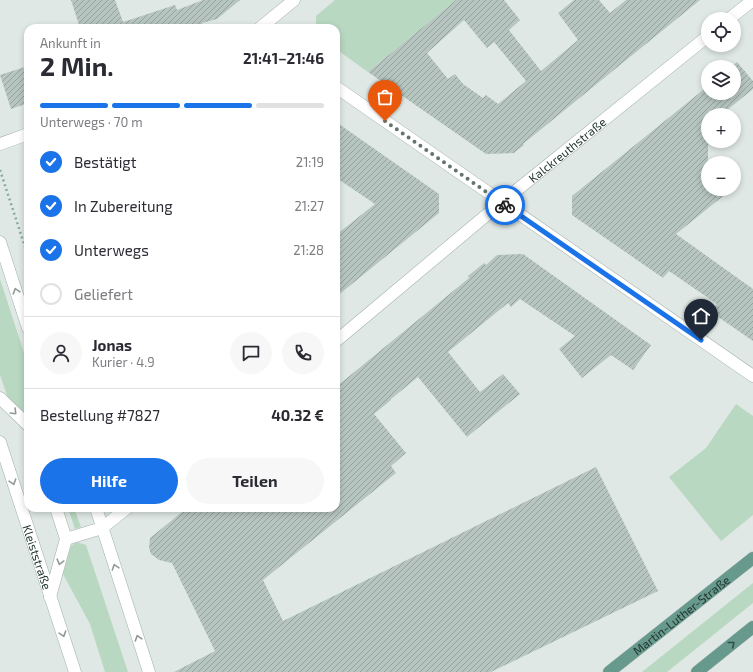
<!DOCTYPE html>
<html lang="de">
<head>
<meta charset="utf-8">
<style>
  :root { --surface:#fff; --page:#f7f7f7; --text:#2b2b33; --muted:#7c7c81; --line:#e1e1e2; --accent:#1a73e8 }
  body { margin:0; font-family:"Exo 2",sans-serif; background:var(--page); color:var(--text); height:100vh; display:flex; flex-direction:column; font-size:15px; white-space:nowrap }
  * { box-sizing:border-box; margin:0 }
  p { font-size:13px; color:var(--muted) }
  .icon { flex:none; width:22px; height:22px; fill:none; stroke:currentColor; stroke-width:2; stroke-linecap:round; stroke-linejoin:round }
  .map { position:relative; flex:1; overflow:hidden }
  .panel { position:absolute; left:24px; top:24px; width:316px; height:488px; display:flex; flex-direction:column; background:var(--surface); border-radius:12px; box-shadow:0 2px 6px #0003 }
  .panel>* { flex:none }
  .controls { position:absolute; left:701px; top:12px; display:grid; gap:8px }
  .controls a { display:grid; place-items:center; width:40px; height:40px; border-radius:50%; background:var(--surface); box-shadow:0 2px 6px #0003; font-size:20px }
  .pin { position:absolute; display:grid; place-items:center; width:34px; height:34px; color:#fff; margin:-41px -17px; border-radius:50% 50% 50% 0; rotate:-45deg; box-shadow:0 0 4px #0007 }
  .pin .icon { rotate:45deg }
  .courier { position:absolute; display:grid; place-items:center; width:40px; height:40px; margin:-20px; border:3px solid #1a73e8; border-radius:50%; background:#fff; color:#222; box-shadow:0 1px 5px #0007 }
  .summary em { font-style:normal; font-weight:700 }
  .summary div { display:flex; flex-direction:column-reverse }
  .summary { display:flex; align-items:center; justify-content:space-between; height:68px; padding:0 16px }
  h1 { font-size:26px; font-weight:700; line-height:30px }
  .bar { display:grid; grid-template-columns:repeat(4,1fr); gap:6px 4px; align-content:center; height:48px; padding:0 16px }
  .bar i { height:5px; border-radius:3px; background:var(--line) }
  .bar .on { background:var(--accent) }
  .bar p { grid-column:span 4 }
  .line { display:flex; align-items:center; gap:10px; padding:0 16px; border-top:1px solid var(--line) }
  .line div { flex:1 }
  .round { display:grid; place-items:center; flex:none; width:42px; height:42px; border-radius:21px; background:var(--page) }
  ol { padding:0 16px; list-style:none }
  li { display:flex; align-items:center; gap:12px; height:44px }
  li p { margin-inline-start:auto }
  li .icon { padding:4px; border-radius:50%; background:var(--accent); color:#fff; stroke-width:4 }
  li:last-child { color:var(--muted) }
  li i { width:22px; height:22px; border:2px solid var(--line); border-radius:50% }
  .action { display:flex; gap:8px; margin-top:auto; padding:8px 16px }
  .action a { flex:1; height:46px; border-radius:24px; background:var(--accent); color:#fff; font-size:16px; font-weight:700; line-height:46px; text-align:center }
  .action a+a { background:var(--page); color:var(--text) }
  .map>svg:first-child { display:block }
  .green { fill:#b9d8c1 }
  .building { fill:url(#building-hatch); fill-rule:evenodd }
  .lines { fill:none; stroke-linecap:round; stroke-linejoin:round }
  .service-casing { stroke:#a3afaa; stroke-width:13 }
  .minor-casing { stroke:#a3afaa; stroke-width:13 }
  .secondary-casing { stroke:#9fb3ab; stroke-width:13 }
  .primary-casing { stroke:#bdc3c1; stroke-width:13 }
  .path { stroke:#82a99c; stroke-width:2.5; stroke-dasharray:2 3; stroke-linecap:butt }
  .service { stroke:#fff; stroke-width:12 }
  .minor { stroke:#fff; stroke-width:12 }
  .secondary { stroke:#fff; stroke-width:12 }
  .primary { stroke:#67998c; stroke-width:12 }
  .oneway { stroke:#909a98 }
  .oneway2 { stroke:#334f47 }
  .done { stroke:#64746f; stroke-width:4; stroke-dasharray:0 7.2 }
  .route { stroke:#1a73e8; stroke-width:5 }
  .labels { text-anchor:middle; dominant-baseline:central; stroke-width:4; stroke-linejoin:round; paint-order:stroke }
  .street-label { font-size:12px; fill:#223630; stroke:#eef5f2 }
</style>
</head>
<body>
<div class="map">
<svg width="753" height="672" viewBox="0 0 753 672">
  <defs>
    <pattern id="building-hatch" width="6" height="6" patternUnits="userSpaceOnUse"><rect width="6" height="6" fill="#b7c5c0"/><path d="M-1 1l2-2M0 6l6-6M5 7l2-2" fill="none" stroke="#94a19c"/></pattern>
  </defs>
  <rect width="100%" height="100%" fill="#dfe8e4"/>
  <g class="green">
    <path d="M335,0H456L368,72L336,49V28H316V16Z"/>
    <path d="M0,279L28,365V417L8,398L0,375Z"/>
    <path d="M736,404L753,416V515L721,541L669,477L706,448Z"/>
    <path d="M68,508H74L81,527L75,529Z"/>
    <path d="M77,542L86,545L128,672H105L90,624L63,574L71,546Z"/>
    <path d="M753,583V603L667,672H642Z"/>
  </g>
  <g class="building">
    <path d="M71,0H115L123,22L175,5L177,10L203,0H240L217,19L202,23L203,28H80Z"/>
    <path d="M456,0H504L520,20L509,30L541,71L578,40L558,13L574,0H599L610,13L626,0H700L523,144L524,145L514,153L486,154L368,72ZM464,20L487,48L494,42L526,81L498,104L486,95L483,98L463,84L455,74L448,79L427,53Z"/>
    <path d="M737,62L753,81V89L721,115H708V126L701,131L708,140V189H732L676,234L753,289V341L711,312L717,304L669,271L663,278L572,215V196L708,86V93H734V67H731Z"/>
    <path d="M28,66V103L11,109L0,75Z"/>
    <path d="M336,122L439,194V213L336,297V235L375,204L341,181L336,174Z"/>
    <path d="M523,254L651,345L633,370L611,355L582,378L559,349L575,336L520,299L511,307L508,303L448,352L480,392L503,374L520,394L467,437L418,377L391,399V400L374,414L406,453L391,466L396,473L263,580L283,621L596,467L658,591L491,672H174L215,651L172,563L159,560L151,554L149,548L150,538L187,508H336V387L469,278L468,276L484,263L486,265L497,255Z"/>
  </g>
  <g class="lines">
    <g class="service-casing">
      <g id="service">
        <path d="M0,398L28,425"/>
        <path d="M66,539L102,528"/>
        <path d="M50,597L66,539L56,508"/>
      </g>
    </g>
    <g class="minor-casing">
      <g id="minor">
        <path d="M729,19L753,0"/>
        <path d="M260,28L294,0"/>
        <path d="M336,87L753,376"/>
        <path d="M0,144L28,134"/>
        <path id="s1" d="M336,341L502,202L708,36"/>
        <path d="M102,528L127,508"/>
      </g>
    </g>
    <g class="secondary-casing">
      <g id="secondary">
        <path d="M0,242L28,328"/>
        <path id="s2" d="M0,442L75,672"/>
        <path d="M96,508L149,672"/>
      </g>
    </g>
    <g class="primary-casing">
      <g id="primary">
        <path id="s3" d="M609,672L753,558"/>
        <path d="M697,672L753,627"/>
      </g>
    </g>
    <path class="path" d="M0,170L28,256"/>
    <use href="#service" class="service"/>
    <use href="#minor" class="minor"/>
    <use href="#secondary" class="secondary"/>
    <use href="#primary" class="primary"/>
  </g>
  <defs><path id="oneway-chevron" d="M-2-3.5L2.5 0L-2 3.5" fill="none" stroke-width="1.6" stroke-linecap="round" stroke-linejoin="round"/></defs>
  <g class="oneway">
    <use href="#oneway-chevron" transform="translate(16 291) rotate(-108)"/>
    <use href="#oneway-chevron" transform="translate(14 412) rotate(45)"/>
    <use href="#oneway-chevron" transform="translate(13 482) rotate(72)"/>
    <use href="#oneway-chevron" transform="translate(60 562) rotate(105)"/>
    <use href="#oneway-chevron" transform="translate(115 567) rotate(-108)"/>
    <use href="#oneway-chevron" transform="translate(63 634) rotate(72)"/>
    <use href="#oneway-chevron" transform="translate(138 638) rotate(-108)"/>
  </g>
  <use class="oneway2" href="#oneway-chevron" transform="translate(732 644) rotate(-39)"/>
  <g class="lines">
    <path class="done" d="M385,121L505,205"/>
    <path class="route" d="M505,205L701,340"/>
  </g>
  <g class="labels">
    <g class="street-label">
      <text stroke="none"><textPath href="#s1" startOffset="300">Kalckreuthstraße</textPath></text>
      <text stroke="none"><textPath href="#s2" startOffset="121">Kleiststraße</textPath></text>
      <text stroke="none"><textPath href="#s3" startOffset="92">Martin-Luther-Straße</textPath></text>
    </g>
  </g>
</svg>
<div class="controls">
<a><svg class="icon" aria-label="locate" viewBox="0 0 24 24"><circle cx="12" cy="12" r="6"/><path d="M12 2v4M12 18v4M2 12h4M18 12h4"/></svg></a>
<a><svg class="icon" aria-label="layers" viewBox="0 0 24 24"><path d="M12 4l9 5-9 5-9-5zM3 14l9 5 9-5"/></svg></a>
<a>+</a>
<a>−</a>
</div>
<div class="pin" style="left:385px;top:121px;background:#ea580c"><svg class="icon" aria-label="bag" viewBox="0 0 24 24"><path d="M5 8h14l-1 12H6zM9 8a3 3 0 0 1 6 0"/></svg></div>
<div class="pin" style="left:701px;top:340px;background:#1f2937"><svg class="icon" aria-label="home" viewBox="0 0 24 24"><path d="M3 11l9-7 9 7M6 9v11h12V9"/></svg></div>
<div class="courier" style="left:505px;top:205px"><svg class="icon" aria-label="bike" viewBox="0 0 24 24"><circle cx="6" cy="16" r="4"/><circle cx="18" cy="16" r="4"/><path d="M6 16l4-8h5l3 8M10 8l3 8H6M13 5h3"/></svg></div>
<section class="panel">
<div class="summary"><div><h1>2 Min.</h1><p>Ankunft in</p></div><em>21:41–21:46</em></div>
<div class="bar"><i class="on"></i><i class="on"></i><i class="on"></i><i></i><p>Unterwegs · 70 m</p></div>
<ol>
<li><svg class="icon" aria-label="check" viewBox="0 0 24 24"><path d="M5 12l5 5 9-10"/></svg>Bestätigt<p>21:19</p></li>
<li><svg class="icon" aria-label="check" viewBox="0 0 24 24"><path d="M5 12l5 5 9-10"/></svg>In Zubereitung<p>21:27</p></li>
<li><svg class="icon" aria-label="check" viewBox="0 0 24 24"><path d="M5 12l5 5 9-10"/></svg>Unterwegs<p>21:28</p></li>
<li><i></i>Geliefert</li>
</ol>
<div class="line" style="height:72px"><a class="round"><svg class="icon" aria-label="person" viewBox="0 0 24 24"><circle cx="12" cy="8" r="4"/><path d="M4 21q1-7 8-7t8 7"/></svg></a><div><b>Jonas</b><p>Kurier · 4.9</p></div><a class="round"><svg class="icon" aria-label="chat" viewBox="0 0 24 24"><path d="M4 5h16v11H9l-5 4z"/></svg></a><a class="round"><svg class="icon" aria-label="phone" viewBox="0 0 24 24"><path d="M5 4h4l2 5-3 2q2 4 5 5l2-3 5 2v4C11 20 4 13 5 4z"/></svg></a></div>
<div class="line" style="height:52px"><div>Bestellung #7827</div><b>40.32 €</b></div>
<div class="action"><a>Hilfe</a><a>Teilen</a></div>
</section>
</div>
</body>
</html>
